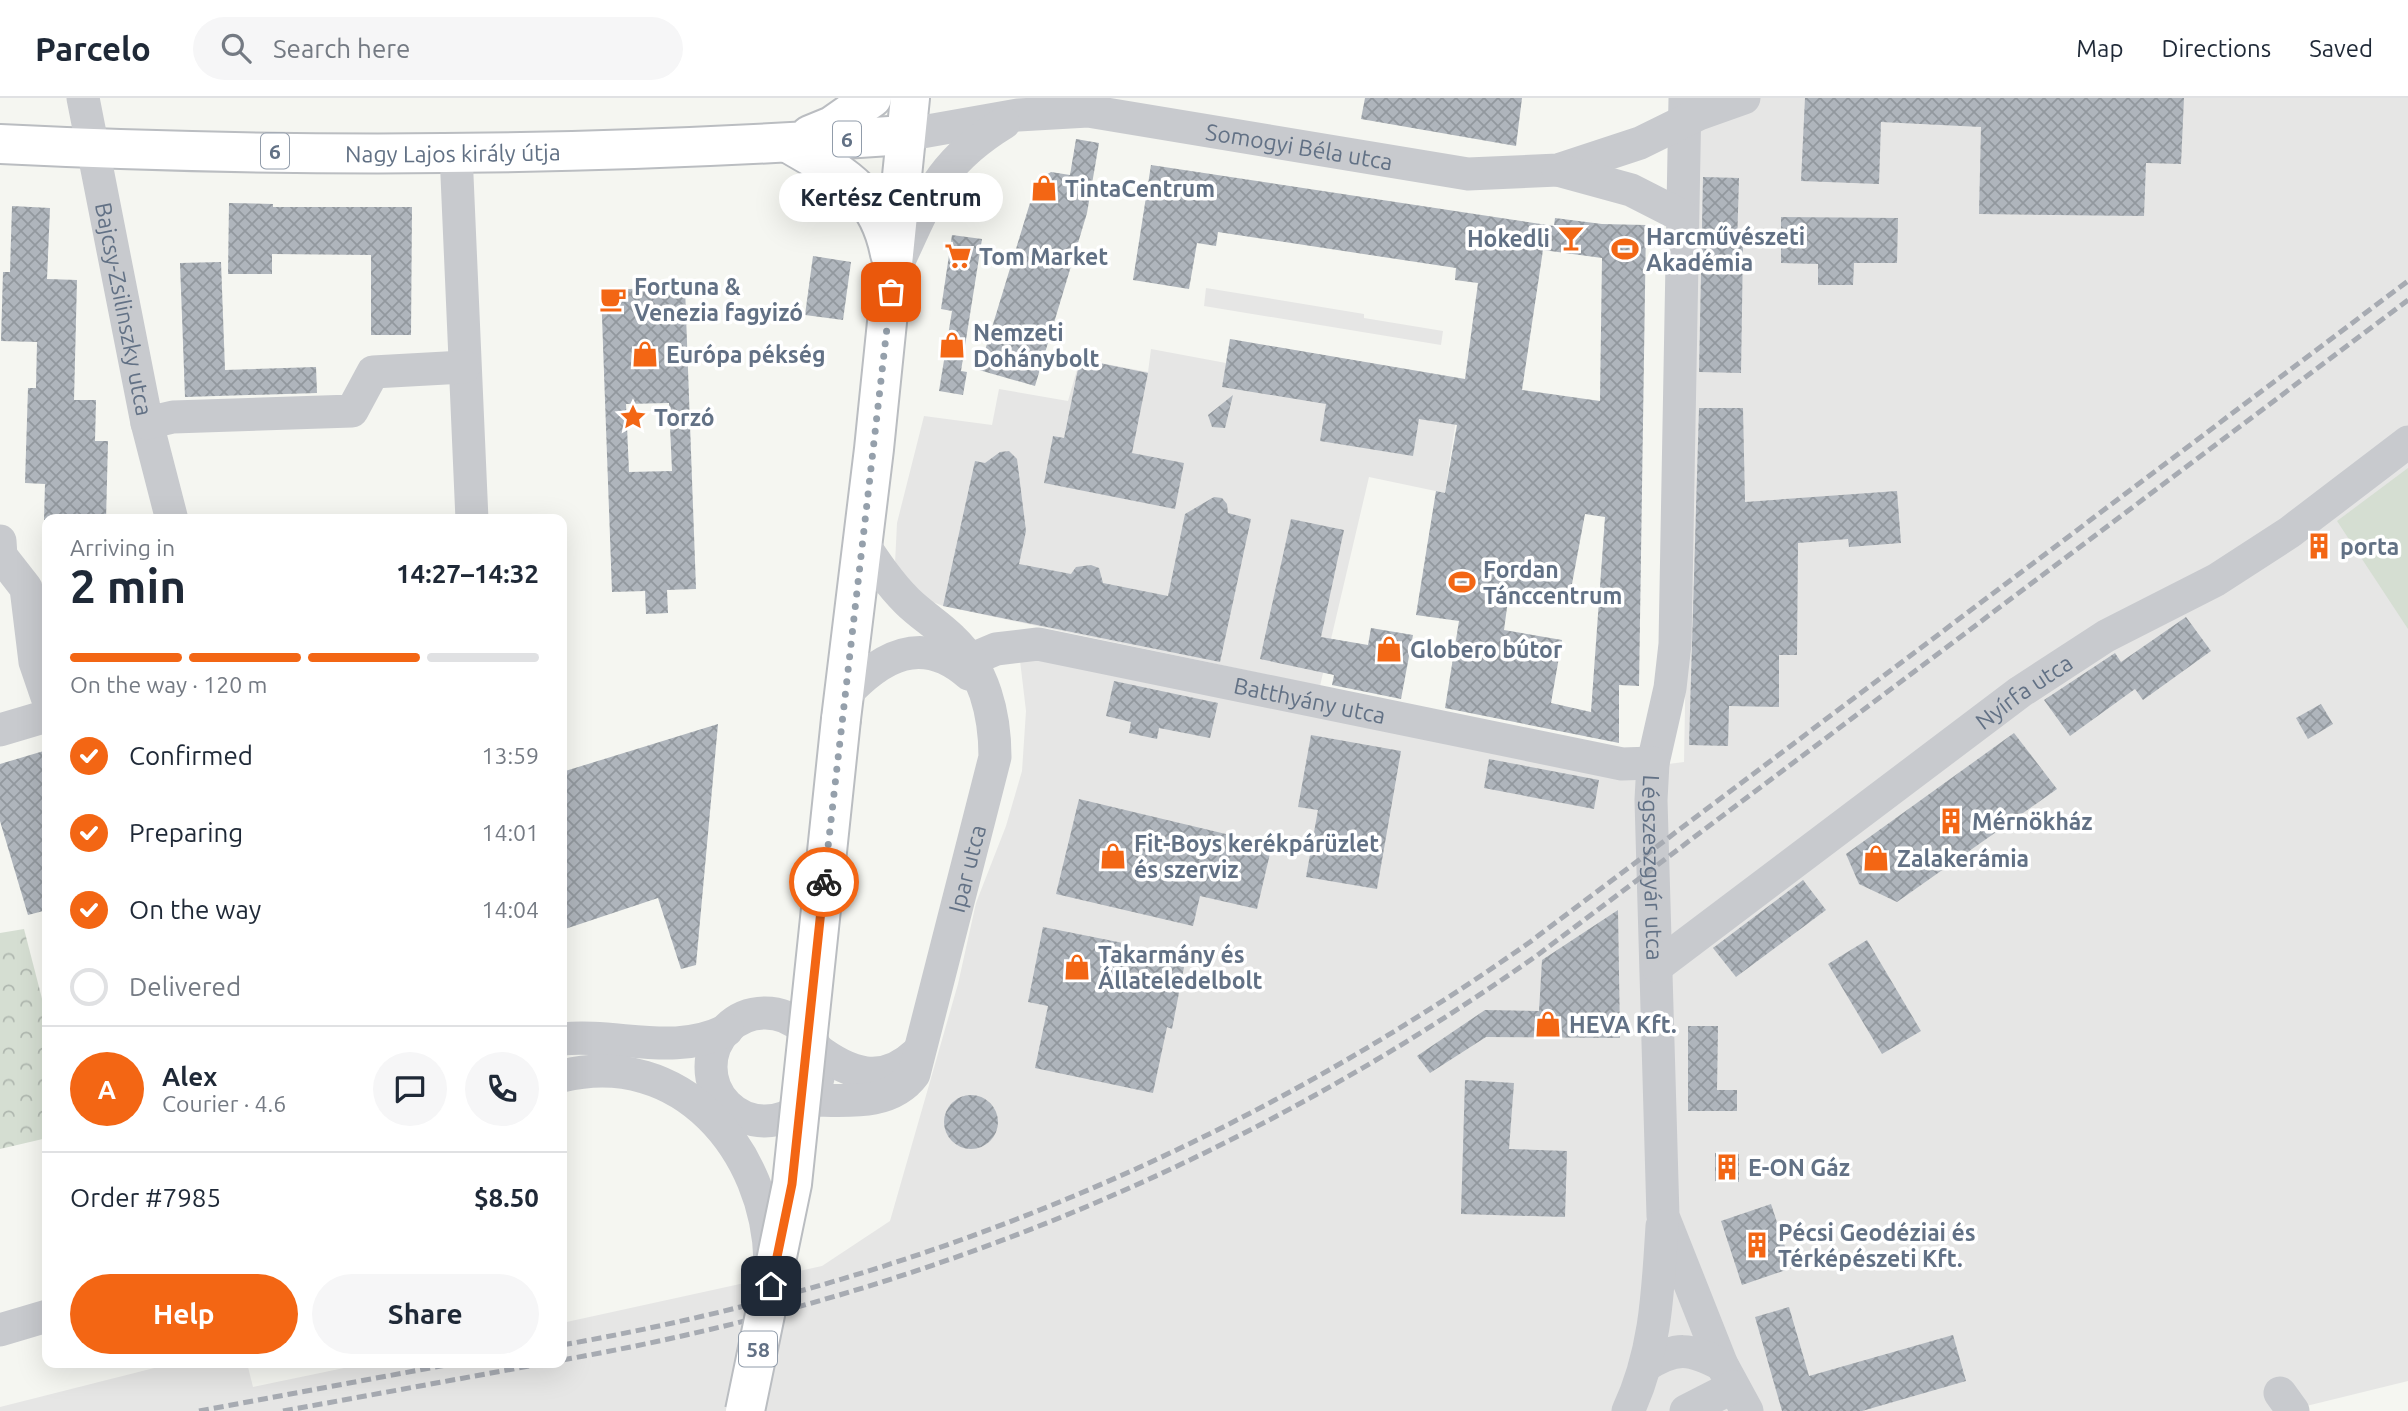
<!DOCTYPE html>
<html lang="en">
<head>
<meta charset="utf-8">
<style>
  :root { --surface:#fff; --page:#f6f6f7; --text:#1f2937; --muted:#747a83; --line:#e0e1e3; --accent:#f36614 }
  body { margin:0; font-family:Ubuntu,sans-serif; background:var(--page); color:var(--text); height:100vh; display:flex; flex-direction:column; font-size:26px; white-space:nowrap }
  * { box-sizing:border-box; margin:0 }
  p { font-size:23px; color:var(--muted) }
  .icon { flex:none; width:38px; height:38px; fill:none; stroke:currentColor; stroke-width:2; stroke-linecap:round; stroke-linejoin:round }
  .map { position:relative; flex:1; overflow:hidden }
  .panel { position:absolute; left:42px; top:416px; width:525px; height:854px; display:flex; flex-direction:column; background:var(--surface); border-radius:14px; box-shadow:0 7px 28px #0002 }
  .panel>* { flex:none }
  .pin { position:absolute; display:grid; place-items:center; width:60px; height:60px; color:#fff; margin:-30px; border-radius:14px; box-shadow:0 4px 10px #0006 }
  .courier { position:absolute; display:grid; place-items:center; width:70px; height:70px; margin:-35px; border:5px solid #f36614; border-radius:50%; background:#fff; color:#222; box-shadow:0 2px 9px #0007 }
  .bubble { position:absolute; height:49px; border-radius:24px; background:var(--surface); box-shadow:0 7px 28px #0002; font-size:23px; font-weight:700; line-height:49px; text-align:center }
  .overview em { font-style:normal; font-weight:700 }
  .overview div { display:flex; flex-direction:column-reverse }
  .overview { display:flex; align-items:center; justify-content:space-between; height:119px; padding:0 28px }
  h1 { font-size:46px; font-weight:700; line-height:52px }
  .bar { display:grid; grid-template-columns:repeat(4,1fr); gap:10px 7px; align-content:center; height:84px; padding:0 28px }
  .bar i { height:9px; border-radius:5px; background:var(--line) }
  .bar .on { background:var(--accent) }
  .bar p { grid-column:span 4 }
  .line { display:flex; align-items:center; gap:18px; padding:0 28px; border-top:2px solid var(--line) }
  .line div { flex:1 }
  .round { display:grid; place-items:center; flex:none; width:74px; height:74px; border-radius:37px; background:var(--page) }
  ol { padding:0 28px; list-style:none }
  li { display:flex; align-items:center; gap:21px; height:77px }
  li p { margin-inline-start:auto }
  li .icon { padding:7px; border-radius:50%; background:var(--accent); color:#fff; stroke-width:4 }
  li:last-child { color:var(--muted) }
  li i { width:38px; height:38px; border:4px solid var(--line); border-radius:50% }
  .primary-button { display:flex; gap:14px; margin-top:auto; padding:14px 28px }
  .primary-button a { flex:1; height:80px; border-radius:42px; background:var(--accent); color:#fff; font-size:28px; font-weight:700; line-height:80px; text-align:center }
  .primary-button a+a { background:var(--page); color:var(--text) }
  header { display:flex; align-items:center; gap:42px; box-sizing:border-box; height:98px; padding:0 35px; background:var(--surface); border-bottom:2px solid var(--line) }
  header strong { font-size:33px }
  nav { display:flex; gap:38px; margin-inline-start:auto; font-size:24px }
  .search { width:490px; height:63px; background:var(--page); display:flex; align-items:center; gap:18px; box-sizing:border-box; padding:0 24px; border-radius:38px; color:var(--muted); font-size:26px }
  .map>svg:first-child { display:block }
  .built { fill:#e6e6e5 }
  .park { fill:url(#park-crowns) }
  .pitch { fill:#d5ded2 }
  .building { fill:url(#building-cross-hatch); fill-rule:evenodd }
  .lines { fill:none; stroke-linecap:round; stroke-linejoin:round }
  .major-casing { stroke:#babdc1; stroke-width:42 }
  .minor { stroke:#c8cace; stroke-width:33 }
  .major { stroke:#fff; stroke-width:38 }
  .rail { stroke:#a7abb2; stroke-width:5; stroke-dasharray:10 5; stroke-linecap:butt }
  .major-bridge-casing { stroke:#babdc1; stroke-width:42; stroke-linecap:butt }
  .major-bridge { stroke:#fff; stroke-width:38 }
  .done { stroke:#95a0ab; stroke-width:7; stroke-dasharray:0 12.6 }
  .route { stroke:#f36614; stroke-width:9 }
  .labels { text-anchor:middle; dominant-baseline:central; stroke-width:7; stroke-linejoin:round; paint-order:stroke }
  .shield { fill:#fff; stroke:#919caa; stroke-width:2 }
  .shield-label { font-size:21px; font-weight:bold; fill:#627185 }
  .street-label { font-size:23px; fill:#627185; stroke:#fff }
  .poi-label { font-size:23px; font-weight:bold; fill:#627185; stroke:#fff; text-anchor:start }
</style>
</head>
<body>
<header>
<strong>Parcelo</strong>
<div class="search"><svg class="icon" aria-label="search" viewBox="0 0 24 24"><circle cx="10" cy="10" r="6"/><path d="M15 15l6 6"/></svg>Search here</div>
<nav><a>Map</a><a>Directions</a><a>Saved</a></nav>
</header>
<div class="map">
<svg width="2408" height="1313" viewBox="0 0 2408 1313">
  <defs>
    <pattern id="park-crowns" width="20" height="18" patternUnits="userSpaceOnUse" patternTransform="scale(1.75)"><rect width="20" height="18" fill="#d5ded2"/><path d="M2 6a3 3 0 1 1 6 0M12 15a3 3 0 1 1 6 0" fill="none" stroke="#b0b8b0"/></pattern>
    <pattern id="building-cross-hatch" width="8" height="8" patternUnits="userSpaceOnUse" patternTransform="scale(1.75)"><rect width="8" height="8" fill="#afb5bc"/><path d="M0 0l8 8M0 8l8-8" fill="none" stroke="#92989e"/></pattern>
  </defs>
  <rect width="100%" height="100%" fill="#f5f6f1"/>
  <g class="built">
    <path d="M1696,0H2408V1283L2286,1313H0V1309L174,1265H247L253,1289L368,1265H562V1225L822,1168L890,1123L958,886L976,805L1006,728L1022,673L1026,613L1019,554L1621,672L1684,664Z"/>
    <path d="M1206,190L1364,216V220L1443,233L1441,247L1204,208Z"/>
    <path d="M1230,241L1462,281L1445,395L1369,379L1320,588L943,508L928,502L895,466L897,425L924,318L992,327L999,291L1068,303L1080,261L1148,274L1151,251L1226,265Z"/>
  </g>
  <path class="park" d="M24,831L47,920V1040L0,1051V835Z"/>
  <path class="pitch" d="M2408,370V531L2337,423Z"/>
  <g class="building">
    <path d="M1365,0H1522L1516,48L1361,21Z"/>
    <path d="M1805,0H2184L2181,66L2146,65L2144,118L1979,116L1981,29L1881,24L1879,86L1801,83Z"/>
    <path d="M1076,41L1099,45L1087,115L1035,288L979,272L1037,82L1051,74L1070,77Z"/>
    <path d="M1151,67L1554,128L1555,120L1602,126L1646,127L1639,588L1619,587V645L1445,610L1459,523L1416,517L1436,393L1445,395L1457,327L1419,321L1413,358L1320,343L1326,306L1222,289L1230,241L1465,281L1478,185L1455,182L1456,170L1218,134L1216,148L1197,145L1189,191L1133,182ZM1543,152L1602,160L1600,303L1522,292ZM1585,416L1605,419L1591,614L1551,605L1562,542L1504,532L1508,502H1569Z"/>
    <path d="M1703,79L1739,80L1737,147H1743L1741,275L1699,274Z"/>
    <path d="M229,105L273,106V109H412L411,237H371V157L272,156V176H228Z"/>
    <path d="M12,108L50,110L47,181L77,182L74,302H96L95,343H108L106,422H44L45,386L25,385L28,290H36L37,244L1,243L3,174H10Z"/>
    <path d="M1781,119L1898,120L1897,165H1854L1853,187H1818V166L1781,165Z"/>
    <path d="M952,137L982,141L961,273L967,274L963,297L939,293L952,213L941,211Z"/>
    <path d="M813,158L851,164L843,222L805,217Z"/>
    <path d="M221,164L225,272L316,269L317,295L185,299L180,165Z"/>
    <path d="M685,189L696,491L667,492L668,515L646,516L645,493L612,494L601,192ZM669,305L672,373L629,374L626,306Z"/>
    <path d="M1080,261L1148,275L1132,355L1184,365L1175,411L1044,385L1053,338L1064,340Z"/>
    <path d="M1233,297L1225,330L1212,329L1208,317Z"/>
    <path d="M1699,310H1743L1745,404L1897,393L1901,445L1849,449L1848,441L1798,445L1797,557H1779V609L1729,608L1728,648L1689,647Z"/>
    <path d="M1009,353L1017,361L1026,433L1019,466L1071,476L1076,469L1091,467L1099,470L1103,485L1168,498L1185,416L1214,399L1222,400L1227,406L1228,415L1251,421L1220,564L943,508L975,363L985,365L1000,354Z"/>
    <path d="M1291,421L1344,432L1321,539L1368,547L1371,530L1413,537L1401,601L1332,587L1334,577L1260,561Z"/>
    <path d="M2186,519L2211,553L2143,602L2135,591L2070,638L2044,602L2115,555L2121,564Z"/>
    <path d="M1114,583L1218,605L1210,640L1159,630L1157,641L1129,635L1131,624L1106,618Z"/>
    <path d="M2321,606L2333,626L2308,641L2296,620Z"/>
    <path d="M718,626L696,867L681,871L658,800L562,832V674Z"/>
    <path d="M2014,635L2057,691L1897,804L1859,786L1846,756Z"/>
    <path d="M1311,637L1401,653L1377,791L1306,779L1318,712L1298,709Z"/>
    <path d="M47,652V812L28,817L0,723V666Z"/>
    <path d="M1489,661L1599,682L1594,711L1484,690Z"/>
    <path d="M1079,701L1272,747L1257,811L1200,798L1193,828L1056,796Z"/>
    <path d="M1803,782L1826,812L1736,879L1713,850Z"/>
    <path d="M1618,812L1620,940L1486,939L1430,975L1417,958L1485,912L1539,913L1542,862Z"/>
    <path d="M1043,829L1123,845L1121,857L1184,869L1172,931L1167,929L1153,995L1035,970L1048,908L1028,904Z"/>
    <path d="M1867,842L1921,933L1882,956L1828,866Z"/>
    <path d="M1688,928H1718L1717,992H1737V1013H1688Z"/>
    <path d="M1465,982L1514,985L1509,1051L1567,1053L1565,1119L1461,1116Z"/>
    <circle cx="971" cy="1024" r="27"/>
    <path d="M1715,1055L1739,1056V1084L1715,1083Z"/>
    <path d="M1771,1106L1792,1170L1742,1187L1721,1123Z"/>
    <path d="M1789,1209L1809,1278L1953,1237L1966,1283L1862,1313H1782L1755,1219Z"/>
  </g>
  <g class="lines">
    <g class="major-casing">
      <g id="major">
        <path d="M810,37L832,28L872,0"/>
        <path d="M788,45C839,75 878,92 890,156"/>
        <path id="s7" d="M0,46C301,61 605,58 905,37"/>
        <path d="M841,621L874,351L910,0"/>
      </g>
    </g>
    <g class="minor">
      <path id="s1" d="M83,0L147,325L172,422"/>
      <path id="s2" d="M1685,0L1675,546L1670,590L1653,665L1651,702L1663,1118L1722,1267L1747,1313"/>
      <path id="s3" d="M905,37L1018,17L1088,13L1468,76L1558,72L1640,45L1699,16L1744,0"/>
      <path d="M456,55L472,422"/>
      <path d="M1558,72L1631,92L1682,118"/>
      <path d="M896,169C928,102 937,66 1004,25"/>
      <path d="M147,325L173,319L352,313L373,274L464,269"/>
      <path d="M0,443L1,458L26,490L35,564L47,599"/>
      <path id="s4" d="M970,562L996,551L1038,546L1622,666L1653,665"/>
      <path d="M844,598C881,558 922,535 969,576"/>
      <path d="M0,632L47,618"/>
      <path id="s5" d="M1657,868L2020,594L2106,538L2216,482L2290,434L2408,344"/>
      <circle cx="765" cy="969" r="54"/>
      <path d="M562,941C618,935 674,959 727,932"/>
      <path d="M816,951C849,976 882,988 916,956"/>
      <path d="M562,978C681,949 768,1052 770,1164"/>
      <path id="s6" d="M808,1002C844,1002 890,1009 914,976L995,659C995,616 984,571 952,541C938,527 921,517 907,503C889,485 875,464 861,443"/>
      <path d="M0,1232L47,1218"/>
      <path d="M1645,1268C1676,1248 1690,1250 1722,1267"/>
      <path d="M2280,1295L2293,1313"/>
      <path d="M1628,1313C1656,1254 1658,1192 1662,1128"/>
      <path d="M1686,1313L1733,1289"/>
    </g>
    <use href="#major" class="major"/>
    <g class="rail">
      <path d="M562,1247C919,1184 1233,1053 1530,844L2408,183"/>
      <path d="M562,1262C920,1199 1242,1066 1539,856L2408,202"/>
      <path d="M199,1313L457,1265"/>
      <path d="M283,1313L546,1265"/>
    </g>
    <g class="major-bridge-casing">
      <path id="major-bridge" d="M745,1313L792,1086L841,621"/>
    </g>
    <use href="#major-bridge" class="major-bridge"/>
  </g>
  <g class="lines">
    <path class="done" d="M824,784L891,194"/>
    <path class="route" d="M771,1188L792,1086L824,784"/>
  </g>
  <defs>
    <g id="shop-bare" transform="scale(2.1)"><path d="M-5-2.5h2.3a2.7 3.5 0 0 1 5.4 0H5L5.5 6h-11ZM-1.5-2.5h3a1.5 2.3 0 0 0-3 0Z" fill="#f36614" stroke="#fff" stroke-width="2.5" paint-order="stroke"/></g>
    <g id="bar-bare" transform="scale(2.1)"><path d="M-6-5H6L.8 .8V4.5H3.5V6h-7V4.5H-.8V.8Z" fill="#f36614" stroke="#fff" stroke-width="2.5" paint-order="stroke"/></g>
    <g id="stadium-bare" transform="scale(2.1)"><path d="M0-5a6.5 5 0 1 0 0 10a6.5 5 0 1 0 0-10ZM-3.5-1.8h7v3.6h-7Z" fill="#f36614" stroke="#fff" stroke-width="2.5" paint-order="stroke"/></g>
    <g id="supermarket-bare" transform="scale(2.1)"><path d="M-6-5.5h2.5l.6 2H6L4.5 2H-2.5L-4.4-4H-6ZM-1.5 3.2a1.3 1.3 0 1 0 .1 0ZM3 3.2a1.3 1.3 0 1 0 .1 0Z" fill="#f36614" stroke="#fff" stroke-width="2.5" paint-order="stroke"/></g>
    <g id="cafe-bare" transform="scale(2.1)"><path d="M-5.5-4.5H6V0H3Q3 3.5 0 3.5H-2.5Q-5.5 3.5-5.5 0ZM3-3.2v2h1.7v-2ZM-6 4.5H4V6H-6Z" fill="#f36614" stroke="#fff" stroke-width="2.5" paint-order="stroke"/></g>
    <g id="sight-bare" transform="scale(2.1)"><path d="M0-6L1.8-2.2L6-1.7L2.9 1.2L3.7 5.4L0 3.3L-3.7 5.4L-2.9 1.2L-6-1.7L-1.8-2.2Z" fill="#f36614" stroke="#fff" stroke-width="2.5" paint-order="stroke"/></g>
    <g id="building-bare" transform="scale(2.1)"><path d="M-4-6H4V6H1V3H-1V6H-4ZM-2.5-4.3h1.7v1.8h-1.7ZM.8-4.3h1.7v1.8H.8ZM-2.5-1h1.7V.8h-1.7ZM.8-1h1.7V.8H.8Z" fill="#f36614" stroke="#fff" stroke-width="2.5" paint-order="stroke"/></g>
  </defs>
  <g fill-rule="evenodd">
    <use href="#shop-bare" x="1044" y="90"/>
    <use href="#bar-bare" x="1571" y="140"/>
    <use href="#stadium-bare" x="1625" y="151"/>
    <use href="#supermarket-bare" x="958" y="158"/>
    <use href="#cafe-bare" x="613" y="201"/>
    <use href="#shop-bare" x="952" y="247"/>
    <use href="#shop-bare" x="645" y="256"/>
    <use href="#sight-bare" x="633" y="319"/>
    <use href="#building-bare" x="2319" y="448"/>
    <use href="#stadium-bare" x="1462" y="484"/>
    <use href="#shop-bare" x="1389" y="551"/>
    <use href="#building-bare" x="1951" y="723"/>
    <use href="#shop-bare" x="1113" y="758"/>
    <use href="#shop-bare" x="1876" y="760"/>
    <use href="#shop-bare" x="1077" y="869"/>
    <use href="#shop-bare" x="1548" y="926"/>
    <use href="#building-bare" x="1727" y="1069"/>
    <use href="#building-bare" x="1757" y="1147"/>
  </g>
  <g class="labels">
    <g class="shield">
      <rect x="833" y="23.5" width="28" height="35" rx="5"/>
      <rect x="261" y="35.5" width="28" height="35" rx="5"/>
      <rect x="739" y="1233.5" width="38" height="35" rx="5"/>
    </g>
    <g class="shield-label">
      <text x="847" y="41">6</text>
      <text x="275" y="53">6</text>
      <text x="758" y="1251">58</text>
    </g>
    <g class="street-label">
      <text stroke="none"><textPath href="#s3" startOffset="399">Somogyi Béla utca</textPath></text>
      <text stroke="none"><textPath href="#s7" startOffset="453">Nagy Lajos király útja</textPath></text>
      <text stroke="none"><textPath href="#s1" startOffset="215">Bajcsy-Zsilinszky utca</textPath></text>
      <text stroke="none"><textPath href="#s5" startOffset="458">Nyírfa utca</textPath></text>
      <text stroke="none"><textPath href="#s4" startOffset="348">Batthyány utca</textPath></text>
      <text stroke="none"><textPath href="#s2" startOffset="772">Légszeszgyár utca</textPath></text>
      <text stroke="none"><textPath href="#s6" startOffset="326">Ipar utca</textPath></text>
    </g>
    <g class="poi-label">
      <text x="1065" y="90">TintaCentrum</text>
      <text x="1646" y="138">Harcművészeti<tspan x="1646" dy="26">Akadémia</tspan></text>
      <text x="1550" y="140" text-anchor="end">Hokedli</text>
      <text x="979" y="158">Tom Market</text>
      <text x="634" y="188">Fortuna &amp;<tspan x="634" dy="26">Venezia fagyizó</tspan></text>
      <text x="973" y="234">Nemzeti<tspan x="973" dy="26">Dohánybolt</tspan></text>
      <text x="666" y="256">Európa pékség</text>
      <text x="654" y="319">Torzó</text>
      <text x="2340" y="448">porta</text>
      <text x="1483" y="471">Fordan<tspan x="1483" dy="26">Tánccentrum</tspan></text>
      <text x="1410" y="551">Globero bútor</text>
      <text x="1972" y="723">Mérnökház</text>
      <text x="1134" y="745">Fit-Boys kerékpárüzlet<tspan x="1134" dy="26">és szerviz</tspan></text>
      <text x="1897" y="760">Zalakerámia</text>
      <text x="1098" y="856">Takarmány és<tspan x="1098" dy="26">Állateledelbolt</tspan></text>
      <text x="1569" y="926">HEVA Kft.</text>
      <text x="1748" y="1069">E-ON Gáz</text>
      <text x="1778" y="1134">Pécsi Geodéziai és<tspan x="1778" dy="26">Térképészeti Kft.</tspan></text>
    </g>
  </g>
</svg>
<div class="pin" style="left:891px;top:194px;background:#ea580c"><svg class="icon" aria-label="bag" viewBox="0 0 24 24"><path d="M5 8h14l-1 12H6zM9 8a3 3 0 0 1 6 0"/></svg></div>
<div class="pin" style="left:771px;top:1188px;background:#1f2937"><svg class="icon" aria-label="home" viewBox="0 0 24 24"><path d="M3 11l9-7 9 7M6 9v11h12V9"/></svg></div>
<div class="courier" style="left:824px;top:784px"><svg class="icon" aria-label="bike" viewBox="0 0 24 24"><circle cx="6" cy="16" r="4"/><circle cx="18" cy="16" r="4"/><path d="M6 16l4-8h5l3 8M10 8l3 8H6M13 5h3"/></svg></div>
<div class="bubble" style="left:779px;top:75px;width:224px">Kertész Centrum</div>
<section class="panel">
<div class="overview"><div><h1>2 min</h1><p>Arriving in</p></div><em>14:27–14:32</em></div>
<div class="bar"><i class="on"></i><i class="on"></i><i class="on"></i><i></i><p>On the way · 120 m</p></div>
<ol>
<li><svg class="icon" aria-label="check" viewBox="0 0 24 24"><path d="M5 12l5 5 9-10"/></svg>Confirmed<p>13:59</p></li>
<li><svg class="icon" aria-label="check" viewBox="0 0 24 24"><path d="M5 12l5 5 9-10"/></svg>Preparing<p>14:01</p></li>
<li><svg class="icon" aria-label="check" viewBox="0 0 24 24"><path d="M5 12l5 5 9-10"/></svg>On the way<p>14:04</p></li>
<li><i></i>Delivered</li>
</ol>
<div class="line" style="height:126px"><b class="round" style="background:var(--accent);color:#fff">A</b><div><b>Alex</b><p>Courier · 4.6</p></div><a class="round"><svg class="icon" aria-label="chat" viewBox="0 0 24 24"><path d="M4 5h16v11H9l-5 4z"/></svg></a><a class="round"><svg class="icon" aria-label="phone" viewBox="0 0 24 24"><path d="M5 4h4l2 5-3 2q2 4 5 5l2-3 5 2v4C11 20 4 13 5 4z"/></svg></a></div>
<div class="line" style="height:91px"><div>Order #7985</div><b>$8.50</b></div>
<div class="primary-button"><a>Help</a><a>Share</a></div>
</section>
</div>
</body>
</html>
